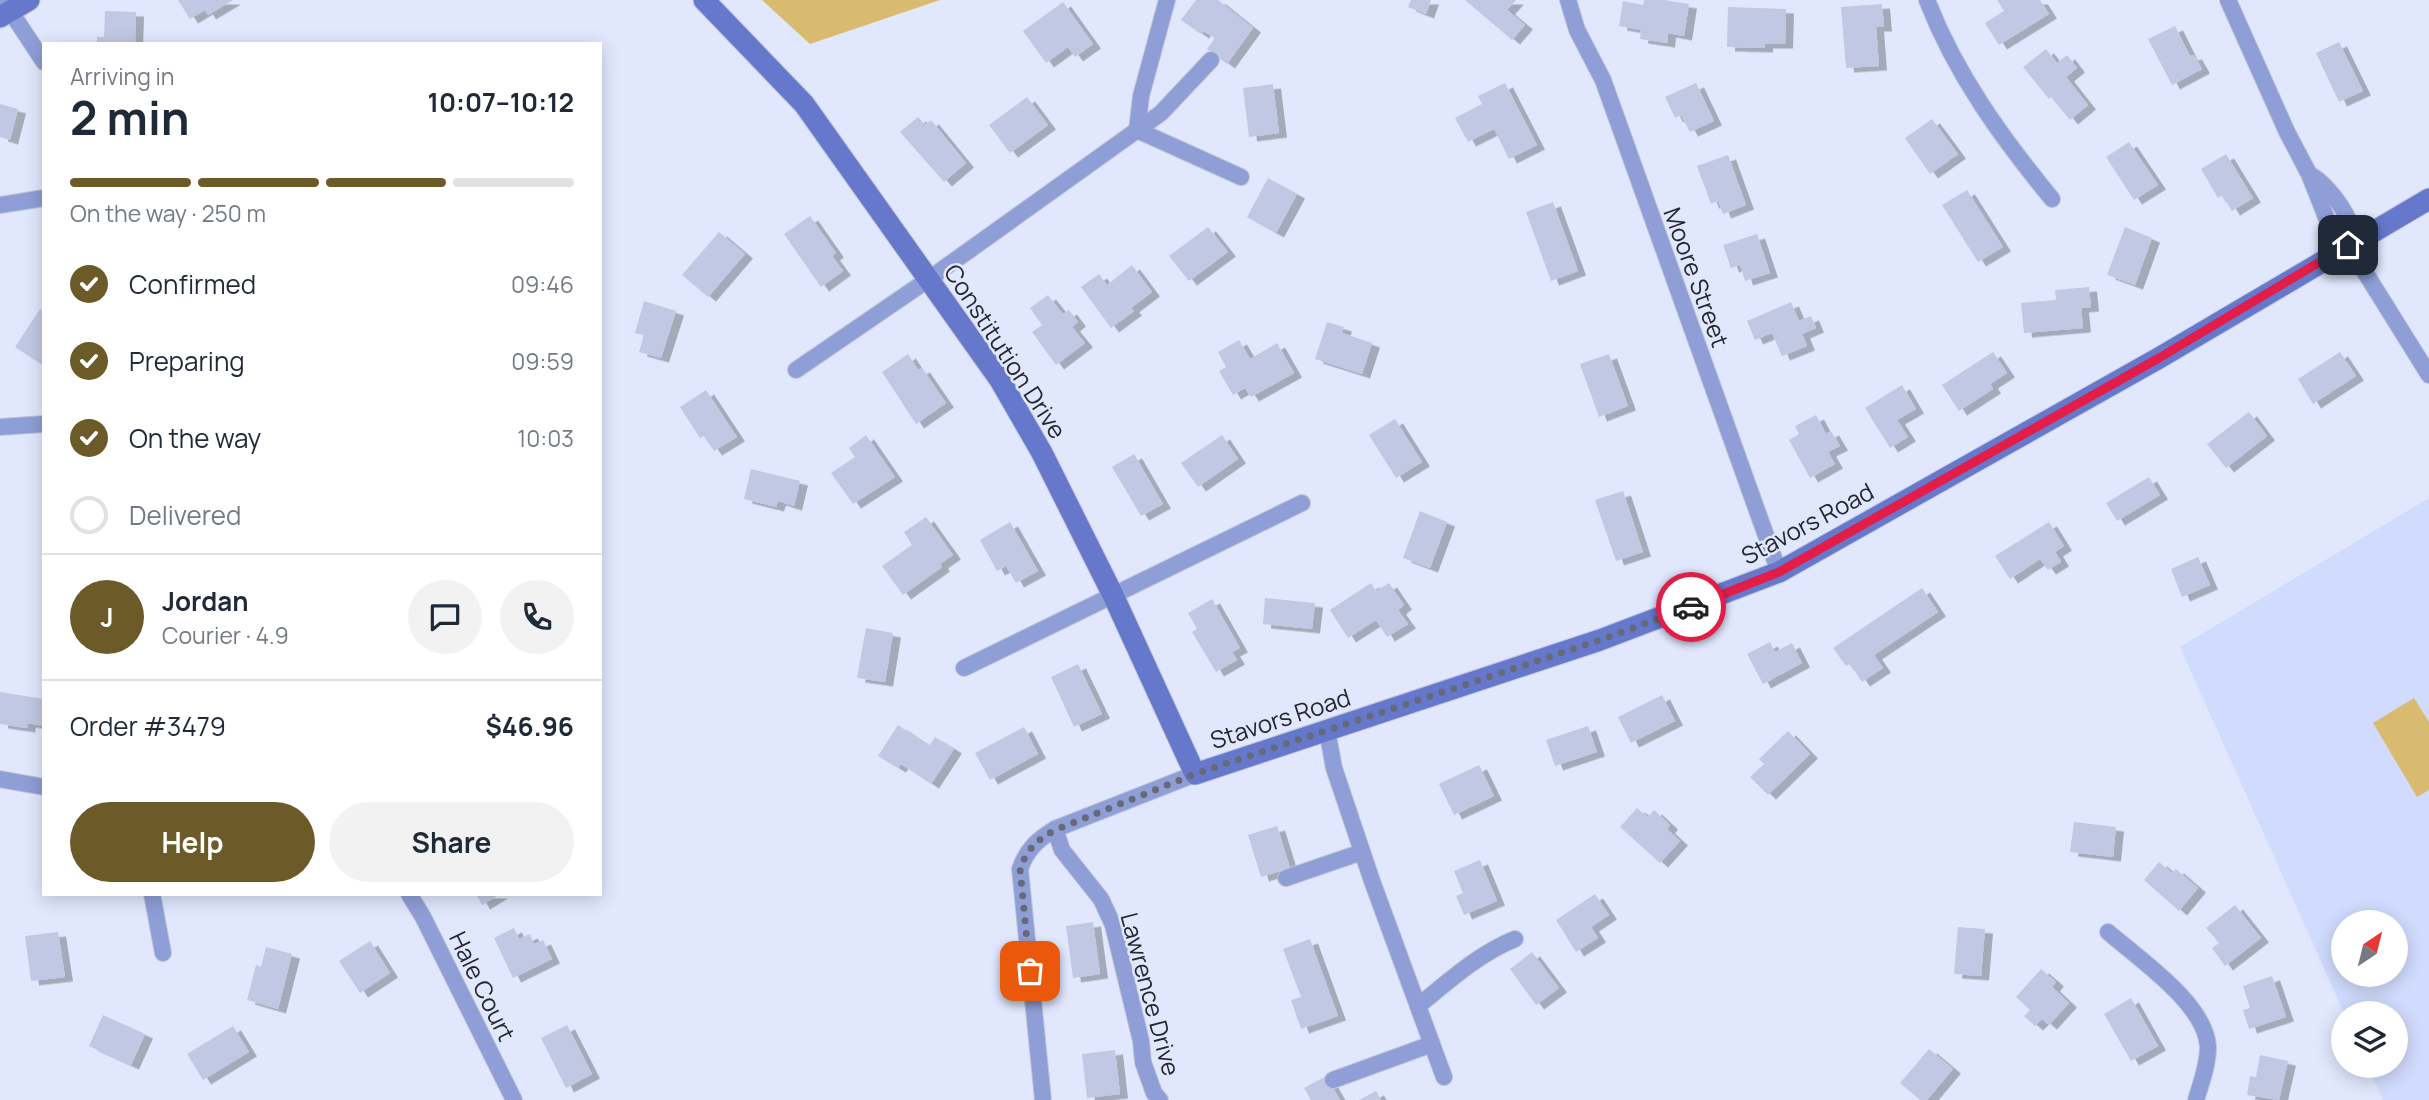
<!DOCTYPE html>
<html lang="en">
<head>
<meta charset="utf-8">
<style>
  :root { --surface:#fff; --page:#f2f2f3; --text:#1f2937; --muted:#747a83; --line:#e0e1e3; --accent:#6c5a28 }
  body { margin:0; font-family:Manrope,sans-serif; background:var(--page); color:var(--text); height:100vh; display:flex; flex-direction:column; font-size:26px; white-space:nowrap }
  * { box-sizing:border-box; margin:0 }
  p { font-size:23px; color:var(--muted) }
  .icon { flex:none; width:38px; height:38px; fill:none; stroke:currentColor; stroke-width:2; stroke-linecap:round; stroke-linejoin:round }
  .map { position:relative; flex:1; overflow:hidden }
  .details { position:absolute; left:42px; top:42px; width:560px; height:854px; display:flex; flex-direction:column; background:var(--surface); border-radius:0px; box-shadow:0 4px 18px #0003 }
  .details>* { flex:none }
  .needle { width:46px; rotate:35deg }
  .fabs { position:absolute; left:2331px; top:910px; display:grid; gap:14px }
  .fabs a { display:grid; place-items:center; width:77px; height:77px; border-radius:50%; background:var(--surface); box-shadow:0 4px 18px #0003; font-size:35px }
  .pin { position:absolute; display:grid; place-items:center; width:60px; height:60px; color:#fff; margin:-30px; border-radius:14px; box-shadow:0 4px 10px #0006 }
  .courier { position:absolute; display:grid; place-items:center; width:70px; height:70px; margin:-35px; border:5px solid #e11d48; border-radius:50%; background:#fff; color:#222; box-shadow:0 2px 9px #0007 }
  .head em { font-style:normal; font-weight:700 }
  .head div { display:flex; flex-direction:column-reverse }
  .head { display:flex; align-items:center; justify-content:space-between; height:119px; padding:0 28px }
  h1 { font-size:46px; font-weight:700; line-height:52px }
  .bar { display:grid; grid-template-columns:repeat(4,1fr); gap:10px 7px; align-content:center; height:84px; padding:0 28px }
  .bar i { height:9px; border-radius:5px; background:var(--line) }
  .bar .selected { background:var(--accent) }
  .bar p { grid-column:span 4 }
  .line { display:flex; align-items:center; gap:18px; padding:0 28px; border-top:2px solid var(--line) }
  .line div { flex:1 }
  .round { display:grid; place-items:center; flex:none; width:74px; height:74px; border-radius:37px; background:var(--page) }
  ol { padding:0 28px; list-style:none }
  li { display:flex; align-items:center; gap:21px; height:77px }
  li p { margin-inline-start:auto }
  li .icon { padding:7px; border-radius:50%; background:var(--accent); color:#fff; stroke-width:4 }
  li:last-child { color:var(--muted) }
  li i { width:38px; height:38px; border:4px solid var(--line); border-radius:50% }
  .cta { display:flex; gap:14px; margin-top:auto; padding:14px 28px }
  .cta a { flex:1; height:80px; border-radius:42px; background:var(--accent); color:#fff; font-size:28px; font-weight:700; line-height:80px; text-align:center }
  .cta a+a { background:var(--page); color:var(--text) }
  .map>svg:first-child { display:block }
  .built { fill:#d1dbfd; fill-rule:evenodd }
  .green { fill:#d9bb6f }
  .building { fill:#c0c8e3; filter:url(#shadow) }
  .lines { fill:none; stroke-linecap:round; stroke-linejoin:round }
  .street-casing { stroke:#bfc5d8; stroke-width:18 }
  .secondary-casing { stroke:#bfc5d8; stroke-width:23 }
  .street { stroke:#8f9ed7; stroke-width:16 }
  .secondary { stroke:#6578cb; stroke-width:21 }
  .done { stroke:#666a78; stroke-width:7; stroke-dasharray:0 12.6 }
  .route { stroke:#e11d48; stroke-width:9 }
  .labels { text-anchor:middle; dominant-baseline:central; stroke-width:5; stroke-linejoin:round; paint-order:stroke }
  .street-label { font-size:24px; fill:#242630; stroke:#e1e8fd }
</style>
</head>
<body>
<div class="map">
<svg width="2429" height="1100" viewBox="0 0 2429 1100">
  <defs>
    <filter id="shadow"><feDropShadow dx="8" dy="4.5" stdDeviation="0" flood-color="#0004"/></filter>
  </defs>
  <rect width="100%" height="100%" fill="#e1e8fd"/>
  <path class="built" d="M2429,498V1100H2383L2368,1066H2396V1013H2344L2180,647ZM2343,922H2396V975H2343Z"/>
  <g class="green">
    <path d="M762,0H940L810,44Z"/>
    <path d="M2414,698L2429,722V790L2417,797L2373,723Z"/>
  </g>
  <g class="building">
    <path d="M178,0H233L208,15L205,10L190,19Z"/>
    <path d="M1196,0H1218L1253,28L1227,64L1207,49L1215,38L1203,31L1201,34L1181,20Z"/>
    <path d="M1411,0H1431L1426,14L1408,7Z"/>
    <path d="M1465,0H1516L1507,10L1525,25L1512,40Z"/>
    <path d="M1644,0H1664L1689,4L1684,36L1668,33L1667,43L1640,39L1641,30L1619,26L1623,1L1643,5Z"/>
    <path d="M1997,0H2040L2049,14L1999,45L1985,23L2004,11Z"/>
    <path d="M1063,2L1093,44L1075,57L1068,47L1046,63L1023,31Z"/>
    <path d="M1882,4L1884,27H1876L1879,66L1846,68L1841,7Z"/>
    <path d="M1728,7L1786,9L1785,44H1765V48L1727,47Z"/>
    <path d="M105,11L136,12L135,44H97V37H104Z"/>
    <path d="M2175,26L2190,56L2194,55L2202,69L2172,85L2148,39Z"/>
    <path d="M2339,42L2363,91L2339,102L2316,53Z"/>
    <path d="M2046,49L2057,63L2067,55L2077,68L2066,77L2088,105L2070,120L2051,97L2049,99L2023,67Z"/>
    <path d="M1505,83L1537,145L1509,159L1494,129L1468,142L1455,118L1482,104L1478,96Z"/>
    <path d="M1696,83L1714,121L1690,132L1681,115L1675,118L1665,97Z"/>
    <path d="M1273,84L1279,133L1249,137L1243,88Z"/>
    <path d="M1027,97L1048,125L1010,153L989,125Z"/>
    <path d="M0,104L18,109L10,140L0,137Z"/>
    <path d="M918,117L925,125L931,120L966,163L944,182L900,132Z"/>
    <path d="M1932,119L1958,154L1930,174L1905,138Z"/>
    <path d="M2129,142L2158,185L2134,200L2106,157Z"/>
    <path d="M2226,154L2253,198L2232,211L2222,195L2218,198L2201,169Z"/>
    <path d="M1728,155L1746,205L1723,214L1718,201L1711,204L1697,166Z"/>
    <path d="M1268,178L1297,194L1276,233L1247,217Z"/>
    <path d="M1967,190L2003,247L1978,262L1942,205Z"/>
    <path d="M1553,202L1578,271L1551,281L1526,212Z"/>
    <path d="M810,216L836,253L832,256L843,271L821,287L784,234Z"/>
    <path d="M1208,227L1228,252L1189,281L1169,256Z"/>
    <path d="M2125,227L2152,238L2135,285L2107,275Z"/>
    <path d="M719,232L745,254L708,297L682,275Z"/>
    <path d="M1757,234L1770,273L1745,281L1740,265L1731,268L1723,245Z"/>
    <path d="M1132,265L1152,292L1131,308L1134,311L1111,328L1081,287L1099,274L1107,285Z"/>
    <path d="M2089,287L2091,307L2081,308L2083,328L2024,333L2021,303L2056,300L2055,290Z"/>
    <path d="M1048,295L1063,314L1069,310L1078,322L1072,327L1085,343L1056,365L1032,332L1042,325L1030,308Z"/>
    <path d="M644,301L676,311L661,358L639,352L644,335L635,333Z"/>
    <path d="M1791,302L1799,321L1811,316L1816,328L1802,334L1807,346L1782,356L1772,333L1755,340L1747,321Z"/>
    <path d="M40,309L44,312V366L15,347Z"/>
    <path d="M1327,322L1344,327L1342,333L1372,343L1362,374L1315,359Z"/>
    <path d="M1239,340L1250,359L1277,343L1294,373L1251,397L1245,388L1233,395L1219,371L1226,367L1218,352Z"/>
    <path d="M1993,352L2007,373L1990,384L1993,389L1959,411L1942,385Z"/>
    <path d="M2340,352L2356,376L2313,404L2298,379Z"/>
    <path d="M908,354L918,370L922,368L946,403L916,424L882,372Z"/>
    <path d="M1609,354L1628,406L1599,417L1580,364Z"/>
    <path d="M1902,385L1916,409L1897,420L1908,437L1890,448L1865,408Z"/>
    <path d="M706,390L737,437L714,451L704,436L700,438L680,407Z"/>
    <path d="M2249,412L2267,436L2226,468L2207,444Z"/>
    <path d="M1816,415L1826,434L1831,431L1840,446L1828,452L1835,464L1810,478L1789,440L1799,434L1795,426Z"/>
    <path d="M1395,419L1422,462L1396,478L1369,435Z"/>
    <path d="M866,435L895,477L853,504L831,473L855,457L849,448Z"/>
    <path d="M1222,435L1238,459L1198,487L1181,463Z"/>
    <path d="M1134,454L1163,504L1141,516L1112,467Z"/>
    <path d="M751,469L800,481L794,506L778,501L776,507L744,499Z"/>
    <path d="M2149,477L2160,495L2117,521L2106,503Z"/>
    <path d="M1623,491L1643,552L1616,561L1595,500Z"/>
    <path d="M1420,511L1447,522L1430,568L1403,558Z"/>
    <path d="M926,517L953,555L940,564L942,567L903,595L882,566L912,545L904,532Z"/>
    <path d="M1010,522L1038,571L1016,583L1006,566L997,571L980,540Z"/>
    <path d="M2049,522L2064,546L2055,552L2061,562L2048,570L2040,559L2010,579L1995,556Z"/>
    <path d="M2198,557L2210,585L2182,597L2171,569Z"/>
    <path d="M1371,583L1376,591L1389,583L1404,605L1398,610L1408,624L1387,637L1376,620L1348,638L1330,610Z"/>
    <path d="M1922,588L1938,612L1874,655L1883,668L1862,682L1850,664L1846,666L1833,648Z"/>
    <path d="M1265,598L1315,603L1312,629L1263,624Z"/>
    <path d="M1212,599L1240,648L1232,652L1237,660L1216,672L1192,632L1197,629L1188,613Z"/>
    <path d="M866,628L893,633L885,682L857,678Z"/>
    <path d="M1770,642L1775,652L1792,643L1802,663L1763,684L1747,654Z"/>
    <path d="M1078,664L1102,714L1074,727L1051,677Z"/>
    <path d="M0,692L44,699V726L28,723L27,728L0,724Z"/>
    <path d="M1662,695L1675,721L1631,743L1618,717Z"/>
    <path d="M898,725L929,746L935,737L954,749L931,784L901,764L898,768L878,756Z"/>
    <path d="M1588,726L1597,752L1555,766L1546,740Z"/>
    <path d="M1024,727L1038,754L990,780L975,753Z"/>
    <path d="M1788,731L1810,754L1768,795L1750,777L1764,764L1759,759Z"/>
    <path d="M1479,765L1494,796L1454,815L1439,784Z"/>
    <path d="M1637,808L1648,817L1654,810L1670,825L1667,829L1680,841L1660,863L1620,827Z"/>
    <path d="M2074,822L2116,827L2113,857L2070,852Z"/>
    <path d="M1277,826L1290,868L1261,877L1248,835Z"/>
    <path d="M1480,860L1497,901L1464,915L1456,896L1463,893L1454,871Z"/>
    <path d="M2159,862L2172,873L2176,869L2198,888L2179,911L2144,880Z"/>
    <path d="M476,894H500L482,905Z"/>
    <path d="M1595,894L1609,915L1591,927L1598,938L1576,952L1556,920Z"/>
    <path d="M2235,905L2261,938L2225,966L2212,948L2219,943L2206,928Z"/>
    <path d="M1093,922L1100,974L1073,978L1066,926Z"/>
    <path d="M1958,927L1985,929L1981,976L1954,974Z"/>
    <path d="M514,928L519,939L530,934L534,944L543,940L552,959L513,978L494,938Z"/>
    <path d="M58,932L65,977L31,981L25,936Z"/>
    <path d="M1310,939L1338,1016L1301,1029L1291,1000L1301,997L1283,949Z"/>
    <path d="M370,941L390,973L360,993L339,961Z"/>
    <path d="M266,947L292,954L278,1009L247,1000L256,965L261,967Z"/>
    <path d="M1532,952L1559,988L1536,1005L1510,969Z"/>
    <path d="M2041,969L2056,982L2052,987L2069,1003L2049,1025L2042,1019L2035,1026L2024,1016L2030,1010L2016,997Z"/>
    <path d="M2272,976L2286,1017L2249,1029L2243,1010L2250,1008L2243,986Z"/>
    <path d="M2131,998L2158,1046L2131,1061L2104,1014Z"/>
    <path d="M103,1015L145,1034L131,1065L89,1046Z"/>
    <path d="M567,1025L592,1074L566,1088L541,1038Z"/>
    <path d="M233,1026L249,1052L203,1080L187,1054Z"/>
    <path d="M1929,1049L1953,1069L1927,1100H1920L1900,1083Z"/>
    <path d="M1115,1050L1120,1094L1087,1098L1082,1054Z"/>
    <path d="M2260,1055L2288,1061L2279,1100L2247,1095L2250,1076L2256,1077Z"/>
    <path d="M1326,1076L1340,1100H1311L1304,1088Z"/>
    <path d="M1376,1091L1381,1100H1359Z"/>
  </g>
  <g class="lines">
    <g class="street-casing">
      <g id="street">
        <path d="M3,0L44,62"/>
        <path d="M1568,0L1577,30L1603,80L1779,572"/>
        <path d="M1927,0C1956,75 2002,138 2052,199"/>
        <path d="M2228,0L2287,132L2309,174L2328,222L2348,245L2429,375"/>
        <path d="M1137,130L1141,96L1167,0"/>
        <path d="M1137,130L1241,177"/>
        <path d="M2311,175C2326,184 2347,210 2351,228C2352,233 2349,240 2348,245"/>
        <path d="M0,205L44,198"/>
        <path d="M796,370L929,279L1161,113L1211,60"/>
        <path d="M0,427L44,424"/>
        <path d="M964,668L1302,503"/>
        <path d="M1327,730L1334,768L1372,881L1444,1077"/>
        <path d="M0,779L44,787"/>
        <path d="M1055,829L1062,850L1101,899L1113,925L1141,1041L1143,1062L1154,1093L1160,1100"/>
        <path d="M1286,878L1362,852"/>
        <path d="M152,894L163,953"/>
        <path d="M409,894L423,917L514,1100"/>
        <path d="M2108,932C2139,959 2206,1004 2208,1047C2208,1065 2201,1083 2196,1100"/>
        <path d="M1418,1006C1449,981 1478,954 1515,939"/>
        <path d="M1333,1080L1432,1044"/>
        <path d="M1043,1100L1020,869C1027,849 1037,840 1055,829L1195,774"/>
      </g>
    </g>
    <g class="secondary-casing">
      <g id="secondary">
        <path d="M704,0L804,104L1000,380L1042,453L1113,595L1195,774L1600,640L1779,572L2159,358L2429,199"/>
        <path d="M0,17L29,0"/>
      </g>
    </g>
    <use href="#street" class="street"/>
    <use href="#secondary" class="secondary"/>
  </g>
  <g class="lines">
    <path class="done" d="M1030,971L1020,869C1027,849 1037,840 1055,830L1195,774L1600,640L1691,607"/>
    <path class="route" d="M1691,607L1779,572L2159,358L2348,245"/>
  </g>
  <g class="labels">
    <g class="street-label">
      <text transform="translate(1697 277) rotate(70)">Moore Street</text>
      <text transform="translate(1006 351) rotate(57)">Constitution Drive</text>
      <text transform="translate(1807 523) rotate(-28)">Stavors Road</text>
      <text transform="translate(1280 718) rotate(-18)">Stavors Road</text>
      <text transform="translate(483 986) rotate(64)">Hale Court</text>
      <text transform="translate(1151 994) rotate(75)">Lawrence Drive</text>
    </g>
  </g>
</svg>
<div class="fabs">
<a><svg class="needle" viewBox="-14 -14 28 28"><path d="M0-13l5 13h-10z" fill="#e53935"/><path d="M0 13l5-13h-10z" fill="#747a83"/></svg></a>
<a><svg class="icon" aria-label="layers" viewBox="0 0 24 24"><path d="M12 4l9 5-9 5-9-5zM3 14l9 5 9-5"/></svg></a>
</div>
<div class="pin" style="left:1030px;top:971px;background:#ea580c"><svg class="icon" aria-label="bag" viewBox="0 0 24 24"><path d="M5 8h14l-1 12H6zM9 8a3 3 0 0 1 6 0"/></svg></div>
<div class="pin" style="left:2348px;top:245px;background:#1f2937"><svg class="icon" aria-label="home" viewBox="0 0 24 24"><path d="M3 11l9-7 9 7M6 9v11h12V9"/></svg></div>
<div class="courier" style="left:1691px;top:607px"><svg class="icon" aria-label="car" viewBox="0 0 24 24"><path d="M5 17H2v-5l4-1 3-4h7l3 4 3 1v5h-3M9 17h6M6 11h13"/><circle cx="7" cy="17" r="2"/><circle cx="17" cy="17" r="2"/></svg></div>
<section class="details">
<div class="head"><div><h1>2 min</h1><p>Arriving in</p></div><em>10:07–10:12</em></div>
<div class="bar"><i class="selected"></i><i class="selected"></i><i class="selected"></i><i></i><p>On the way · 250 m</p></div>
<ol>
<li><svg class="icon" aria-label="check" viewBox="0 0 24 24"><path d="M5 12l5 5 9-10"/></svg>Confirmed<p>09:46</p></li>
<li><svg class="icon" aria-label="check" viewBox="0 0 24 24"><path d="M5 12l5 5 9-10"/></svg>Preparing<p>09:59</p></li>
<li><svg class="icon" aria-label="check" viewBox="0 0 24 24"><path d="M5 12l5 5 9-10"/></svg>On the way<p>10:03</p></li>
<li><i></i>Delivered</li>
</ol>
<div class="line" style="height:126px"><b class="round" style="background:var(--accent);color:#fff">J</b><div><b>Jordan</b><p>Courier · 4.9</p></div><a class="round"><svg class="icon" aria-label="chat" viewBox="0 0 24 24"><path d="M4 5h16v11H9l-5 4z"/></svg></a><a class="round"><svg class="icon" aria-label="phone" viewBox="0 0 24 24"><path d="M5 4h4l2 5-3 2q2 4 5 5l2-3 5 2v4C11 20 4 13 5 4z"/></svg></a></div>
<div class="line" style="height:91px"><div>Order #3479</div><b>$46.96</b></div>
<div class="cta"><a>Help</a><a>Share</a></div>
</section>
</div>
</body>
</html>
